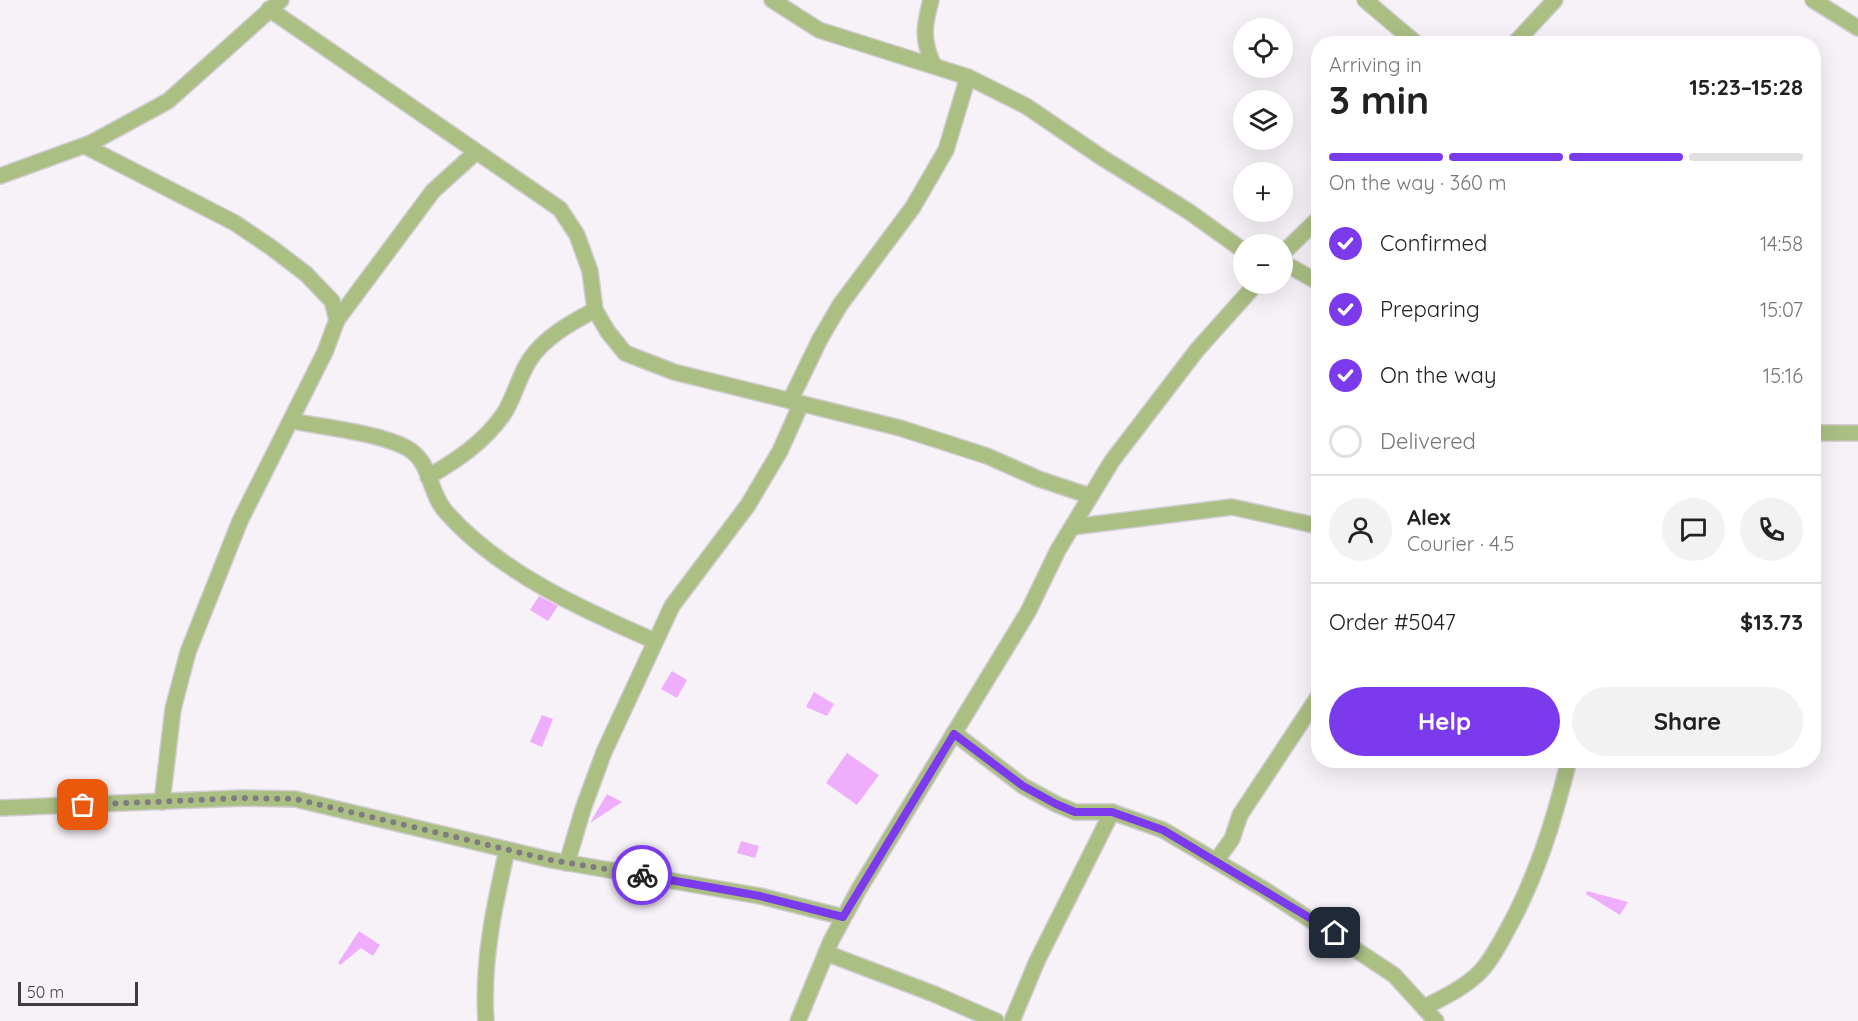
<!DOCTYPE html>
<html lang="en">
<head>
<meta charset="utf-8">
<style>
  :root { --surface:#fff; --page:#f2f2f2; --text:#222; --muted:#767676; --line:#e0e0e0; --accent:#7c3aed }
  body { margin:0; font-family:Quicksand,sans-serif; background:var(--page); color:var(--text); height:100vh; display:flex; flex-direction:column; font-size:22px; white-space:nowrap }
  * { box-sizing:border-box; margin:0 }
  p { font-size:20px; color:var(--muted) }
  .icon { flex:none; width:33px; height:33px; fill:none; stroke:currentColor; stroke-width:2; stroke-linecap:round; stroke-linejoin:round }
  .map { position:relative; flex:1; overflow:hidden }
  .sheet { position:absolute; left:1311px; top:36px; width:510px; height:732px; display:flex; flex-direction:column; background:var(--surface); border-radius:24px; box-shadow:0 6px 24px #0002 }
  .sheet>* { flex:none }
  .controls { position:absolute; left:1233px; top:18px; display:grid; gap:12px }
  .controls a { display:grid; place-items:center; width:60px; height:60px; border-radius:50%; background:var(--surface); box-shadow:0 6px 24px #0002; font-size:30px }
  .scale { position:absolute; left:18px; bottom:15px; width:120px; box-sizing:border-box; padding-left:6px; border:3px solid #3e3c3f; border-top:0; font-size:16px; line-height:21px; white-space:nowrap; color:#3e3c3f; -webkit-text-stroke:4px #f7f1f8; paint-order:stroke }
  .pin { position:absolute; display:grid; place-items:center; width:51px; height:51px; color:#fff; margin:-26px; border-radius:12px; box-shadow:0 3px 9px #0006 }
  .courier { position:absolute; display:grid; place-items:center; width:60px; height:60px; margin:-30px; border:4px solid #7c3aed; border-radius:50%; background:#fff; color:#222; box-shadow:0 2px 8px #0007 }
  .head em { font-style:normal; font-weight:800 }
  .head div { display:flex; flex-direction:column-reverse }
  .head { display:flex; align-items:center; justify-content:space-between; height:102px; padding:0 18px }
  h1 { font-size:39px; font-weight:800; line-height:45px }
  .bar { display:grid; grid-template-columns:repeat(4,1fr); gap:9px 6px; align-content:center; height:72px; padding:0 18px }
  .bar i { height:8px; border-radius:4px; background:var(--line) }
  .bar .on { background:var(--accent) }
  .bar p { grid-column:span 4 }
  .line { display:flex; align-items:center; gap:15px; padding:0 18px; border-top:2px solid var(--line) }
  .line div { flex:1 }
  .round { display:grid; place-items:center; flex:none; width:63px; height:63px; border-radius:32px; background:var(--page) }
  ol { padding:0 18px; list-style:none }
  li { display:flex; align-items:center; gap:18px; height:66px }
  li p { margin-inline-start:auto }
  li .icon { padding:6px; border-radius:50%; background:var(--accent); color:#fff; stroke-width:4 }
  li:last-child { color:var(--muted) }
  li i { width:33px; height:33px; border:3px solid var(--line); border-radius:50% }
  .primary-button { display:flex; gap:12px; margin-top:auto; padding:12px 18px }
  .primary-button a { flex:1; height:69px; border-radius:36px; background:var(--accent); color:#fff; font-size:24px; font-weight:800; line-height:69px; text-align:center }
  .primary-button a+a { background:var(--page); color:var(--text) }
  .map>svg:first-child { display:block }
  .building { fill:#efaefb }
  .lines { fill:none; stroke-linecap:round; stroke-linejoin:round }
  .street-casing { stroke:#d2cdd3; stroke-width:18 }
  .street { stroke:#abbf83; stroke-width:15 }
  .done { stroke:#7f7b80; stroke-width:6; stroke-dasharray:0 10.8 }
  .route { stroke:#7c3aed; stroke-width:8 }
</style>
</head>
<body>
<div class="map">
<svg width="1858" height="1021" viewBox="0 0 1858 1021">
  <rect width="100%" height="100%" fill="#f7f1f8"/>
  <g class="building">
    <path d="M539,596L558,606L548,621L530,610Z"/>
    <path d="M672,671L687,680L677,698L661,689Z"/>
    <path d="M814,692L834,704L827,716L806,707Z"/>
    <path d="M542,715L553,719L542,747L530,742Z"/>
    <path d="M847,753L879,775L857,805L826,783Z"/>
    <path d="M607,794L622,802L590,823Z"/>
    <path d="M741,841L759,846L755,858L737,853Z"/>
    <path d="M1587,891L1628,902L1620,915L1586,894Z"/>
    <path d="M359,931L380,945L373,956L361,948L340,965L338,963Z"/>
  </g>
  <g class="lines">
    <g class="street-casing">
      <g id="street">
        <path d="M772,0L819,30L968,77L1026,106L1101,157L1188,211L1244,251"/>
        <path d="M931,0C924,26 922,39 933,64"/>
        <path d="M1365,0L1417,44"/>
        <path d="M1813,0L1858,28"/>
        <path d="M269,9L560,209L577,235L590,271L595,310L608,332L625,353L674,372L900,428L987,456L1039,479L1090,496"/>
        <path d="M1514,44L1555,0"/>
        <path d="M85,146L235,223L272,248L306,274L332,301L337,320L325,352L240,521L188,652L173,709L162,802"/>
        <path d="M0,176L91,143L168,101L281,0"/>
        <path d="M1282,254L1318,219"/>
        <path d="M1282,262L1318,282"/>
        <path d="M337,320L433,191L475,153"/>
        <path d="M790,401L820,339L840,305L913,207L946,150L968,77"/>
        <path d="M292,421C323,427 380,433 407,448C432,462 428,492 446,512C499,572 583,610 655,641"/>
        <path d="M1814,433H1858"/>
        <path d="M428,477C457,460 483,443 503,415C514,399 518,378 529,361C543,338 572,322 595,310"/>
        <path d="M1072,527L1232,507L1318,526"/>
        <path d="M954,733L1023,786L1056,804L1075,812H1112L1163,830L1265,890L1394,975L1436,1021"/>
        <path d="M0,808L242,798L295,799L551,860L760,896L843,917"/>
        <path d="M1216,861L1232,839L1240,815L1318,697"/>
        <path d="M567,863L583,809L604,752L672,606L748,505L780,451L801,404"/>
        <path d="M826,953L934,994L996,1021"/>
        <path d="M1425,1007C1444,997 1464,988 1480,972C1490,962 1498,947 1505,934C1536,879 1554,821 1569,760"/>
        <path d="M486,1021C482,962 494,907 507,850"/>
        <path d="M798,1021L831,941L859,889L1028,612L1058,550L1112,461L1197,350L1256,284"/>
        <path d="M1012,1021L1037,961L1112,812"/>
      </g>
    </g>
    <use href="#street" class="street"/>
  </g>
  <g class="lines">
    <path class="done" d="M83,805L242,798L296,799L551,860L642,875"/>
    <path class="route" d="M642,875L760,896L843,917L954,734L1023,786L1056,804L1075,812H1112L1163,830L1335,933"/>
  </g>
</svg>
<div class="controls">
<a><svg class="icon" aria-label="locate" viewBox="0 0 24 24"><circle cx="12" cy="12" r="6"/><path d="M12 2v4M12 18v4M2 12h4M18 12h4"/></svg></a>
<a><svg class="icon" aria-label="layers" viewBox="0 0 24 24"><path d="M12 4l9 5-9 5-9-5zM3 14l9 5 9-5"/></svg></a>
<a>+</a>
<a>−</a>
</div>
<div class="scale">50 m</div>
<div class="pin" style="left:83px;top:805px;background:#ea580c"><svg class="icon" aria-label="bag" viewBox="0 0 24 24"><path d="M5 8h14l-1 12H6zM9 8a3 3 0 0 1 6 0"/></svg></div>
<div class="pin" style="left:1335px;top:933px;background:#1f2937"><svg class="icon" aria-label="home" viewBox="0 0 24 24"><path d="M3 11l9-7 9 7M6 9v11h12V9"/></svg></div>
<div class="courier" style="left:642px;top:875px"><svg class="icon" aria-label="bike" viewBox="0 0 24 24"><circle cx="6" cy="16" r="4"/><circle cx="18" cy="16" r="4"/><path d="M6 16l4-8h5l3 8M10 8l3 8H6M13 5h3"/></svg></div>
<section class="sheet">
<div class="head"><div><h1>3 min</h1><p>Arriving in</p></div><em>15:23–15:28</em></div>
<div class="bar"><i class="on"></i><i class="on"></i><i class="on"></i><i></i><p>On the way · 360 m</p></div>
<ol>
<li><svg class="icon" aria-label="check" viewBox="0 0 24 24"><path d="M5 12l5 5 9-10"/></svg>Confirmed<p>14:58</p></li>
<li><svg class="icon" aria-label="check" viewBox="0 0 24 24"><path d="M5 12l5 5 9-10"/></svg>Preparing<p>15:07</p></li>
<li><svg class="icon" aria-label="check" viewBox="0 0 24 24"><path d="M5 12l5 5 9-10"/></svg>On the way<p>15:16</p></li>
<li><i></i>Delivered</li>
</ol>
<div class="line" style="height:108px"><a class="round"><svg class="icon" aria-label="person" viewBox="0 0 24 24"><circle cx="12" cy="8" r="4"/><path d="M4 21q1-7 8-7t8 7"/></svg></a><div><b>Alex</b><p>Courier · 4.5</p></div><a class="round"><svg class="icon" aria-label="chat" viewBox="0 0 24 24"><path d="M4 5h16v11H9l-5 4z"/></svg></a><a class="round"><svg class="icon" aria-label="phone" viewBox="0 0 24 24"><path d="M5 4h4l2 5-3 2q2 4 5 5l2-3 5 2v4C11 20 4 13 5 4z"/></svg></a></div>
<div class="line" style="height:78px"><div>Order #5047</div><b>$13.73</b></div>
<div class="primary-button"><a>Help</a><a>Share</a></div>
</section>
</div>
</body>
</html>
